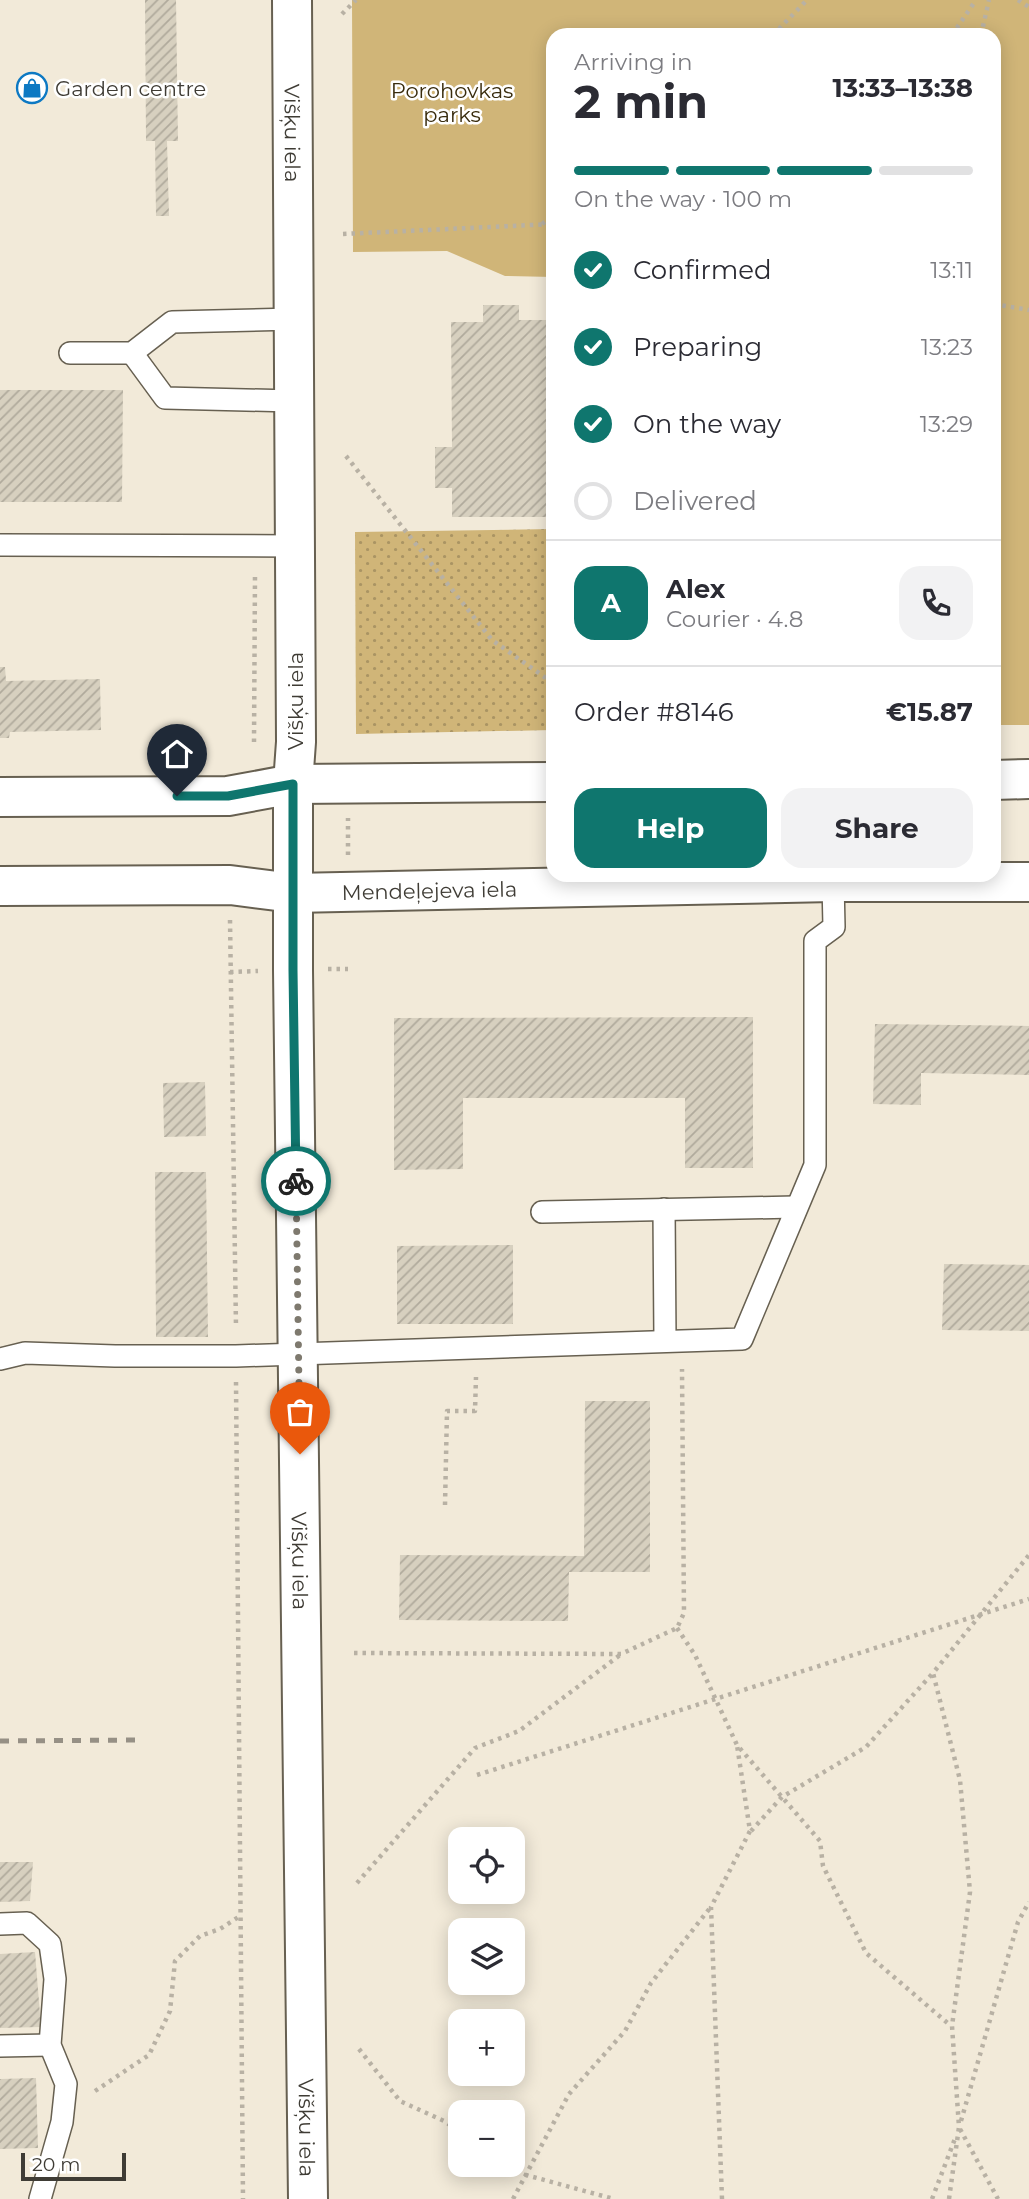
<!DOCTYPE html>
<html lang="en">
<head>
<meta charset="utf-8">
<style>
  :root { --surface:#fff; --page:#f2f2f3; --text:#2b2b33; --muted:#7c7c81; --line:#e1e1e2; --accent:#0f766e }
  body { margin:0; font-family:Montserrat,sans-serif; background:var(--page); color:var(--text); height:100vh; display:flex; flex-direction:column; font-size:26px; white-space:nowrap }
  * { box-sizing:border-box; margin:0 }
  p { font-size:23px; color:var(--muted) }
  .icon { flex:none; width:38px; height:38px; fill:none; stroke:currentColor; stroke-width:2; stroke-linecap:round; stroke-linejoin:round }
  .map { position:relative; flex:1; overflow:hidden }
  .panel { position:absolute; left:546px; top:28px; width:455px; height:854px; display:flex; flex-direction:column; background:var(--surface); border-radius:21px; box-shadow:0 4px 18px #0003 }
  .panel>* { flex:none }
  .controls { position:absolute; left:448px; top:1827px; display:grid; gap:14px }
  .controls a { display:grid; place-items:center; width:77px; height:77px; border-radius:14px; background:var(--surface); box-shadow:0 4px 18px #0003; font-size:35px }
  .scale { position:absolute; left:21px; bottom:18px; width:105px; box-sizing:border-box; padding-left:7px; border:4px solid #3f3c35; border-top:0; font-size:19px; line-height:24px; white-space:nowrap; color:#3f3c35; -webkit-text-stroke:5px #fff; paint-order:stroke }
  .pin { position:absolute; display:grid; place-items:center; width:60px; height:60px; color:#fff; margin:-72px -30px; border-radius:50% 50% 50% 0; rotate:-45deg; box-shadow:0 0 7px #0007 }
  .pin .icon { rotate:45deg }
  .courier { position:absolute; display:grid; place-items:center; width:70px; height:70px; margin:-35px; border:5px solid #0f766e; border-radius:50%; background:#fff; color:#222; box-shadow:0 2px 9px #0007 }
  .headline em { font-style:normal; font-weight:700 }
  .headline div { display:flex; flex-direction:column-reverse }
  .headline { display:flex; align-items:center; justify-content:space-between; height:119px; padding:0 28px }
  h1 { font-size:46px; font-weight:700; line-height:52px }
  .bar { display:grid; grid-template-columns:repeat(4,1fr); gap:10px 7px; align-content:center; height:84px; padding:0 28px }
  .bar i { height:9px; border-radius:5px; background:var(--line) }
  .bar .selected { background:var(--accent) }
  .bar p { grid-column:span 4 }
  .line { display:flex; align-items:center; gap:18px; padding:0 28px; border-top:2px solid var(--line) }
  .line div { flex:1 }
  .round { display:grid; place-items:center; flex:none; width:74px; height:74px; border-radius:21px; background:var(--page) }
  ol { padding:0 28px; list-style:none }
  li { display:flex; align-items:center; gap:21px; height:77px }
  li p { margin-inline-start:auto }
  li .icon { padding:7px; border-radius:50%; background:var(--accent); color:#fff; stroke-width:4 }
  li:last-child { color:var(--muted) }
  li i { width:38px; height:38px; border:4px solid var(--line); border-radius:50% }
  .action { display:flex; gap:14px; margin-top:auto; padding:14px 28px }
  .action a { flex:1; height:80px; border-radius:21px; background:var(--accent); color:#fff; font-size:28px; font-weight:700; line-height:80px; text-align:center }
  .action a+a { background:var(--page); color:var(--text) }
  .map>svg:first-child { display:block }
  .grass { fill:url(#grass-dots) }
  .park { fill:#d0b578 }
  .building { fill:url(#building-hatch) }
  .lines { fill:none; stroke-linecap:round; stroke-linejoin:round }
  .service-casing { stroke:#676051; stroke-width:24 }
  .minor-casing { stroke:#676051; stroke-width:42 }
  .tertiary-casing { stroke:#676051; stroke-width:42 }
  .path { stroke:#b8b1a4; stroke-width:4.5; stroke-dasharray:3.5 5; stroke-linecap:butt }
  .service { stroke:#fff; stroke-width:21 }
  .minor { stroke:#fff; stroke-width:38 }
  .tertiary { stroke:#fff; stroke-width:38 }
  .rail { stroke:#969085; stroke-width:5; stroke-dasharray:9 9; stroke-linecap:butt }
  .done { stroke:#7e796e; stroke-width:7; stroke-dasharray:0 12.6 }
  .route { stroke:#0f766e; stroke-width:9 }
  .labels { text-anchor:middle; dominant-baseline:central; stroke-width:5; stroke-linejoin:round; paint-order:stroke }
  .poi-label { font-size:21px; fill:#3f3c35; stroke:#fff; text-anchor:start }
  .park-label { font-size:21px; fill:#392c0d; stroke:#fff }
  .street-label { font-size:21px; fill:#3f3c35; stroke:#fff }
</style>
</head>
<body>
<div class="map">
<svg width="1029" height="2199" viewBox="0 0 1029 2199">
  <defs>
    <pattern id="grass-dots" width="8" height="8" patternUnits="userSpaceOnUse" patternTransform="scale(1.75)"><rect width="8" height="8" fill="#d0b578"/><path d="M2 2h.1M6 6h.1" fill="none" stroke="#aa9463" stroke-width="1.8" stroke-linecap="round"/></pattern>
    <pattern id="building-hatch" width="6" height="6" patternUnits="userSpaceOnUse" patternTransform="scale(1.75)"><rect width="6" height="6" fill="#d7d0bf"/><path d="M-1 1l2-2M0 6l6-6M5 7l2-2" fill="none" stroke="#b0aa9c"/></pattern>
  </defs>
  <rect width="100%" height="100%" fill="#f2ead9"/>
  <path class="grass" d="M553,529V730L356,734L355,532Z"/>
  <path class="park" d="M352,0H1029V725H994V35H553V277L505,276L447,251L353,252Z"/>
  <g class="building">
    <path d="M145,0H176L178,141H167L169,216H156L155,141H146Z"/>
    <path d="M483,305H519V320H553V517H452V488H435V447H452L451,322H483Z"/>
    <path d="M0,390H123L122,502H0Z"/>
    <path d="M0,667H5L6,681L100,679L101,730L10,732L9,738H0Z"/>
    <path d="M753,1017V1168H685V1098H463V1169L394,1170V1018Z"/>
    <path d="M875,1024L1029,1026V1075L921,1073V1105L873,1104Z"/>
    <path d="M205,1082L206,1136L164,1137L163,1083Z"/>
    <path d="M155,1172H206L208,1337H156Z"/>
    <path d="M513,1245V1324H397V1246Z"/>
    <path d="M944,1264L1029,1265V1331L942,1330Z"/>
    <path d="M585,1401H650V1572H569L568,1621L399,1620L400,1555L584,1556Z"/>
    <path d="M0,1862H33L30,1901L0,1902Z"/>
    <path d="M35,1952L41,2027L0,2028V1954Z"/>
    <path d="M36,2078L38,2148L0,2149V2079Z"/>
  </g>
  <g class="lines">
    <g class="service-casing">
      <g id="service">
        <path d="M70,353H132L172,322L293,319"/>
        <path d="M132,353L165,398L293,401"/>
        <path d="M0,545L294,546"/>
        <path d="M664,1209L665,1340"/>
        <path d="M542,1212L795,1207"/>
        <path d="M0,1359L25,1353L115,1356H236L742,1339L815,1165V941L834,927L833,882"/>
        <path d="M0,1924L27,1923L50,1944L55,1979L50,2045L66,2084L62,2122L40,2199"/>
        <path d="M0,2046L50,2045"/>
      </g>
    </g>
    <g class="minor-casing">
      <g id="minor">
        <path d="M994,780L1029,779"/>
        <path d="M0,797L228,796L293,784L553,782"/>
        <path id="s1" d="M0,886L230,885L293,893L833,882H1029"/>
      </g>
    </g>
    <g class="tertiary-casing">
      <g id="tertiary">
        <path id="s2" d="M292,0L296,742L293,784V970L308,2199"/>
      </g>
    </g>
    <g class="path">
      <path d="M1018,0L1029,7"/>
      <path d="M342,14L356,0"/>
      <path d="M773,35L807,0"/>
      <path d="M952,35L976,0"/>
      <path d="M981,35L989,0"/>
      <path d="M542,224L553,216"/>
      <path d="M343,234L553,224"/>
      <path d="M994,304L1029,310"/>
      <path d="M346,456L492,640L553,683"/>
      <path d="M254,742L255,575"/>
      <path d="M348,855V818"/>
      <path d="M230,920L236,1327"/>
      <path d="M328,969H348"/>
      <path d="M230,972L258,971"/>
      <path d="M236,1382L243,2199"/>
      <path d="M445,1505L447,1411H475L476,1377"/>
      <path d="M677,1628L695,1655L737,1745L820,1841L823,1866L866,1953L951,2026"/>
      <path d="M354,1653L621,1654L677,1628L684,1613L682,1369"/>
      <path d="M477,1775L1029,1599"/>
      <path d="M751,1831L782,1797L866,1747L933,1673"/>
      <path d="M357,1883L475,1748L519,1731L620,1655"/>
      <path d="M359,2049L400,2101L444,2121L460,2132"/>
      <path d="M95,2091L149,2055L170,2011L175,1961L200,1936L220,1929L240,1916"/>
      <path d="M961,2121L1018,1922L1029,1902"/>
      <path d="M960,2129L998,2199"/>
      <path d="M511,2165L526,2175L614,2199"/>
      <path d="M513,2199L569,2094L625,2031L651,1983L710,1908"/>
      <path d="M722,2199L711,1907L750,1831L737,1745"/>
      <path d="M932,2199L956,2136"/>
      <path d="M949,2199L959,2127L952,2026L970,1892L960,1780L933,1673L1029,1555"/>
    </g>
    <use href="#service" class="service"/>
    <use href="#minor" class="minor"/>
    <use href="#tertiary" class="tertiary"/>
    <path class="rail" d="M0,1741L143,1740"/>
  </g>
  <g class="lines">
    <path class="done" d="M296,1181L300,1454"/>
    <path class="route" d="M177,796H228L293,784V970L296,1181"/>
  </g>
  <defs>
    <g id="shop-ring" transform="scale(1.575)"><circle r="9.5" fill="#fff" stroke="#0d79c3" stroke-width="1.5"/><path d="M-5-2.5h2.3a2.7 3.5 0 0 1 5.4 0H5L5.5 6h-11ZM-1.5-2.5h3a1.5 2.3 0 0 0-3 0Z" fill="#0d79c3"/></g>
  </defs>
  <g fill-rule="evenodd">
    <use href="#shop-ring" x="32" y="88"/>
  </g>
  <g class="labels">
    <g class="poi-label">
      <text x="55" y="88">Garden centre</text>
    </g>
    <g class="park-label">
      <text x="452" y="90">Porohovkas<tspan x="452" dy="24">parks</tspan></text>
    </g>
    <g class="street-label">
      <text stroke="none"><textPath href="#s2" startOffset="133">Višķu iela</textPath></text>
      <text transform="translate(295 701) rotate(-90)">Višķu iela</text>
      <text stroke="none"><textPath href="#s1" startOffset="430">Mendeļejeva iela</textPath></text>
      <text stroke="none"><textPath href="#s2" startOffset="1561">Višķu iela</textPath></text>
      <text stroke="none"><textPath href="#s2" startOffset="2128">Višķu iela</textPath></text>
    </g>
  </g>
</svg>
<div class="controls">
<a><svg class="icon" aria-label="locate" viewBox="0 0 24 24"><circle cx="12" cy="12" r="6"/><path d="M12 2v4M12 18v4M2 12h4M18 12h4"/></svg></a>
<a><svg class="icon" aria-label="layers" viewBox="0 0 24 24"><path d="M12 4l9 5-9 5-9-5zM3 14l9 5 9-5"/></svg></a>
<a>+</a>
<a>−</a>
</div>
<div class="scale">20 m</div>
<div class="pin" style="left:300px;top:1454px;background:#ea580c"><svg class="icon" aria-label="bag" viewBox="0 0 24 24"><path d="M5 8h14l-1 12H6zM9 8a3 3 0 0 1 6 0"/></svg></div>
<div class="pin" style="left:177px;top:796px;background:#1f2937"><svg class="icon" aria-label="home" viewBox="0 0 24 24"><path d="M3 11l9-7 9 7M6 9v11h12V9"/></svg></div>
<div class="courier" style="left:296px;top:1181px"><svg class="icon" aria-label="bike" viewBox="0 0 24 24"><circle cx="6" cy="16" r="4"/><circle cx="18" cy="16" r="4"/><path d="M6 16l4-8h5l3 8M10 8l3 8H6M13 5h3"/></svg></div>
<section class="panel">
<div class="headline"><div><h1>2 min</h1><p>Arriving in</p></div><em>13:33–13:38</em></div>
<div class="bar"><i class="selected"></i><i class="selected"></i><i class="selected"></i><i></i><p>On the way · 100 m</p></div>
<ol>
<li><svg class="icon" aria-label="check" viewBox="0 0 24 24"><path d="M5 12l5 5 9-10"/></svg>Confirmed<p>13:11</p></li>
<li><svg class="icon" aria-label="check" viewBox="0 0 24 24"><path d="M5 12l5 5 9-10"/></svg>Preparing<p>13:23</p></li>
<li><svg class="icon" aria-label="check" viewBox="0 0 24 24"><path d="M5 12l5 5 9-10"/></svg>On the way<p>13:29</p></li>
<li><i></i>Delivered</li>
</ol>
<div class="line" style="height:126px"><b class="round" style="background:var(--accent);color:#fff">A</b><div><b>Alex</b><p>Courier · 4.8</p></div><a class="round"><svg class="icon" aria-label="phone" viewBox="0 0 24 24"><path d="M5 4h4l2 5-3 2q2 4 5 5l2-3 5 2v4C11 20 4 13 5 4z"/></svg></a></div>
<div class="line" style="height:91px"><div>Order #8146</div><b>€15.87</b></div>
<div class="action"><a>Help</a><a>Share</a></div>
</section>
</div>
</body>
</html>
